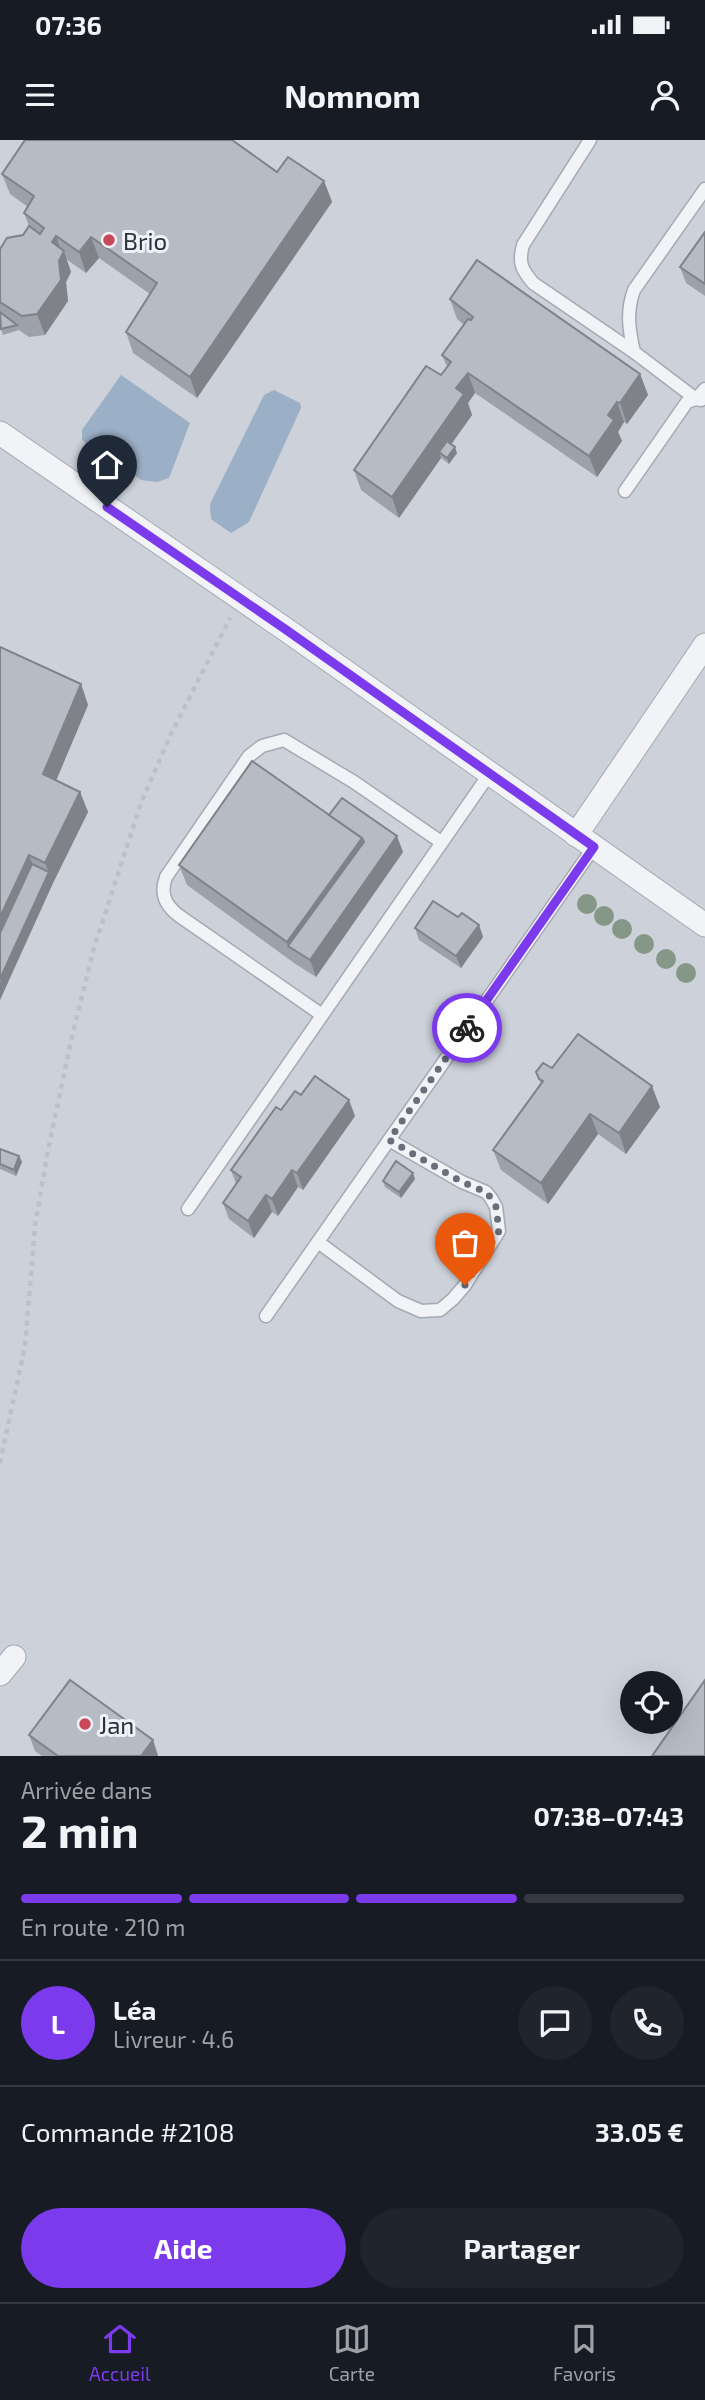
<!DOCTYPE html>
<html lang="fr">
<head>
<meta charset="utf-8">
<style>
  :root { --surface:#171b24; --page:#20242c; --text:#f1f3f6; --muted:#9ea1a6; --line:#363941; --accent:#7c3aed }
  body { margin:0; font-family:"Exo 2",sans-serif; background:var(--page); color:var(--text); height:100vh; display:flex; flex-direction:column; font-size:26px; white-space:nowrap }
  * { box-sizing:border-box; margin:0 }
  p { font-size:23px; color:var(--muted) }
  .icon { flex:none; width:38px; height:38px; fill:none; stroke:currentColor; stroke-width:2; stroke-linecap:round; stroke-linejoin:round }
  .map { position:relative; height:1616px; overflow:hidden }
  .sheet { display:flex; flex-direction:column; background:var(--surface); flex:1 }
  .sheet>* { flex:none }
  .fabs { position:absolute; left:620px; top:1531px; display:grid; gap:14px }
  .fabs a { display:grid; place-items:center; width:63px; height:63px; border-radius:50%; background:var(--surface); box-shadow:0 7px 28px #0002; font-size:35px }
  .pin { position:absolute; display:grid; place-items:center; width:60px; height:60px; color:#fff; margin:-72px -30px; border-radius:50% 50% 50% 0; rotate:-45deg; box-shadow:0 0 7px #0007 }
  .pin .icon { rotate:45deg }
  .courier { position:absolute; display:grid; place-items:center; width:70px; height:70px; margin:-35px; border:5px solid #7c3aed; border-radius:50%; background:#fff; color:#222; box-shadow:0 2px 9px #0007 }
  .overview em { font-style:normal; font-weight:700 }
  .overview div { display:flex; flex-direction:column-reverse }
  .overview { display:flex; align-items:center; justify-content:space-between; height:119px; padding:0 21px }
  h1 { font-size:46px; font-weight:700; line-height:52px }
  .bar { display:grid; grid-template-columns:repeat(4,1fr); gap:10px 7px; align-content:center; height:84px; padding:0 21px }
  .bar i { height:9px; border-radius:5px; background:var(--line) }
  .bar .on { background:var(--accent) }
  .bar p { grid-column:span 4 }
  .line { display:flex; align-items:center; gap:18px; padding:0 21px; border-top:2px solid var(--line) }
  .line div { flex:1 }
  .round { display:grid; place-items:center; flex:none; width:74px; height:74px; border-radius:37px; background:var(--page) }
  .primary-button { display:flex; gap:14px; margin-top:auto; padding:14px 21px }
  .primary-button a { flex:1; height:80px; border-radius:42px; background:var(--accent); color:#fff; font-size:28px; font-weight:700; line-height:80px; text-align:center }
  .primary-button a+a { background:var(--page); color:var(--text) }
  .status { display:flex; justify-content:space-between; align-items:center; height:49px; padding:0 35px; background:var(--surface); direction:ltr }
  .status svg { height:19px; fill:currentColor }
  header { display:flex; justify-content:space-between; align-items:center; height:91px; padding:0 21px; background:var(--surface); font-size:32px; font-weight:700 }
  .tab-bar { display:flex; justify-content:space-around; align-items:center; height:98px; border-top:2px solid var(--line); background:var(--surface); font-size:19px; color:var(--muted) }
  .tab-bar a { display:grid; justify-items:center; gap:4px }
  .tab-bar .on { color:var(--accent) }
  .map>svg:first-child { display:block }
  .built { fill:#cdd1da; fill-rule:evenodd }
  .water { fill:#9bafc7 }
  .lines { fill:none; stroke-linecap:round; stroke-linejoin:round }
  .service-casing { stroke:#a4a9b2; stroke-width:15 }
  .minor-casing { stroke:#a4a9b2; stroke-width:25 }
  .path { stroke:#bdc0c6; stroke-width:4.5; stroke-dasharray:5 5; stroke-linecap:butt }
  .service { stroke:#f1f3f6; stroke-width:12 }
  .minor { stroke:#f1f3f6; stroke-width:23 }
  .tree { fill:#859786 }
  .wall { fill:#9da1a9 }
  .shaded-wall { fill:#7f8389 }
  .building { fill:#b6bbc4; stroke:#7f8389; stroke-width:2 }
  .done { stroke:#686e7a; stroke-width:7; stroke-dasharray:0 12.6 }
  .route { stroke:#7c3aed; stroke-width:9 }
  .poi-dot { fill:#c94759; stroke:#eef1f5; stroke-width:2.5 }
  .labels { text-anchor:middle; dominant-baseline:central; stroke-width:6; stroke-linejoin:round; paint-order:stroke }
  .poi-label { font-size:24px; fill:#28303e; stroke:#eef1f5; text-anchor:start }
</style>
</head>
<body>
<div class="status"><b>07:36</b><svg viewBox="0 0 49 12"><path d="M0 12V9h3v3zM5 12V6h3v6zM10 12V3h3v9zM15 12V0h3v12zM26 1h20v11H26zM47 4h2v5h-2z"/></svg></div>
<header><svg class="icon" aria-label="menu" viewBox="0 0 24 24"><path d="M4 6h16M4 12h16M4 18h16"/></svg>Nomnom<svg class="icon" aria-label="person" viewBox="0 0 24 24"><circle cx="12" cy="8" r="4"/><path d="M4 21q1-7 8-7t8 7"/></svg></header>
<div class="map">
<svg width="705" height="1616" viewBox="0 0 705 1616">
  <rect width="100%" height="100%" fill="#dfe2e8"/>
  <path class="built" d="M0,0H705V1616H0ZM632,1544H670V1582H632Z"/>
  <g class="water">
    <path d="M121,235L190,283L169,338L157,342L141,340L82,300V290Z"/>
    <path d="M274,250L300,263L301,268L249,382L231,393L211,379L210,364L264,255Z"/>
  </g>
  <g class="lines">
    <g class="service-casing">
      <g id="service">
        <path d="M590,0L523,105C518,123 522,130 533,143L634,212L696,259L705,249"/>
        <path d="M634,212C629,190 626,172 634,150L705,49"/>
        <path d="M625,351L687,262L696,259L701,260"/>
        <path d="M322,875L178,775C165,765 160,753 166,737L249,616L262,606L284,600L354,642L441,702"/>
        <path d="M188,1069L490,633"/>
        <path d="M318,1102L398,1161L421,1171L440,1170L453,1159L465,1145L499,1091L496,1067L491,1058L486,1052L462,1042L389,1000"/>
        <path d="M266,1176L594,707"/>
      </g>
    </g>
    <g class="minor-casing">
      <g id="minor">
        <path d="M0,293L285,489L705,785"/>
        <path d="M576,695L705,505"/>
        <path d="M0,1534L14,1517"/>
      </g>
    </g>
    <path class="path" d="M0,1323L25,1206L35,1086L48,1010L72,896L94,808L141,663L171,594L230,478"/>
    <use href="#service" class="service"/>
    <use href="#minor" class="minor"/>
  </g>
  <g class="tree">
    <circle cx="587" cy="764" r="10"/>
    <circle cx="604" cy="776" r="10"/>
    <circle cx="622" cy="789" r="10"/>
    <circle cx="644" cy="804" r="10"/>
    <circle cx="666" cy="819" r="10"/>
    <circle cx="686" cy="833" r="10"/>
  </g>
  <g class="wall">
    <path d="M277,32L324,41L332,62L197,258L133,213L126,192L150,154L99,118L86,133L66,119L71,132L66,142L68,161L45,195L29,197L19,190L3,195L1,189L0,177V109L23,95L29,86L24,73L28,67L10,54L2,34Z"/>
    <path d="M705,92V156L686,143L680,127Z"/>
    <path d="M450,159L640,234L648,255L627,284L624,282L618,292L622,301L597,337L475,253L468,263L472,275L451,304L457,313L449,324L441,318L399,378L361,350L354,330L441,235L447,227L442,215L464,185L457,179Z"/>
    <path d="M0,507L81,544L88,565L56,640L80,652L88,672L53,743L0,860Z"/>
    <path d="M329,675L403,712L316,837L294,823L187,745L179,725Z"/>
    <path d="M458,777L479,785L483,797L461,828L419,800L415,788Z"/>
    <path d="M552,928L660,967L626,1014L598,994L548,1064L501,1030L493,1010L541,944L536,932Z"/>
    <path d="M301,955L355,976L303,1050L298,1047L278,1076L272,1072L254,1098L229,1079L223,1063L236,1044L231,1030L281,970Z"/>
    <path d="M0,1009L19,1016L22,1022L16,1036L0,1029Z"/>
    <path d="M415,1039L401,1058L385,1047L383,1041Z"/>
    <path d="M29,1595L153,1600L158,1616H42L35,1611Z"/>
  </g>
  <g class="shaded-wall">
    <path d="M324,41L332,62L197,258L190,237Z"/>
    <path d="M56,96L62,114L64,111L71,132L66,142L68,161L45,195L37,174L52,102Z"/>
    <path d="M91,97L99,118L86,133L79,112Z"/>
    <path d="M468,233L475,253L468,263L472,275L443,316L439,312L441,318L399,378L392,357L456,248Z"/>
    <path d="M640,234L648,255L627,284L620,263Z"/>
    <path d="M617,262L624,282L618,292L622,301L597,337L589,316L608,275Z"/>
    <path d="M455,307L457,313L449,324L447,318Z"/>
    <path d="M81,544L88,565L50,655L43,634Z"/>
    <path d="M80,652L88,672L53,743L4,851L0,839L49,732L45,723Z"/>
    <path d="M397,696L403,712L316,837L310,820Z"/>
    <path d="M362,698L370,718L288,806L287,802Z"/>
    <path d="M29,715L37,736L0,814V777Z"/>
    <path d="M479,785L483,797L461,828L456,816Z"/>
    <path d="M0,840L4,851L0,860Z"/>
    <path d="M652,946L660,967L626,1014L619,993Z"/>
    <path d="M349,960L355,976L303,1050L297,1033Z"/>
    <path d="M590,974L598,994L548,1064L541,1043Z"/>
    <path d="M19,1016L22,1022L16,1036L14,1030Z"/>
    <path d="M292,1030L298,1047L278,1076L272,1059Z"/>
    <path d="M413,1033L415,1039L401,1058L399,1052Z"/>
    <path d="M266,1055L272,1072L254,1098L248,1081Z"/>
    <path d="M153,1600L158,1616H141Z"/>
  </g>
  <g class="building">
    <path d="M25,0H232L277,32L288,17L324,41L190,237L126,192L157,143L91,97L79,112L56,96L52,102L64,111L59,121L61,140L37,174L22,176L0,162V109L7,98L23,95L29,86L40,94L44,88L24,73L34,56L2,34Z"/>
    <path d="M705,92V144L680,127Z"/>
    <path d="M477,120L640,234L620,263L617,262L608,275L614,280L589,316L468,233L456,248L464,254L392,357L354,330L426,226L441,235L451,222L442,215L468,179L471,180L473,177L450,159Z"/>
    <path d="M0,172L17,185L1,189Z"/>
    <path d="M447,301L455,307L447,318L439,312Z"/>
    <path d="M0,507L81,544L43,634L80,652L45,723L29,715L0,777Z"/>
    <path d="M252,621L362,698L287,802L179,725Z"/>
    <path d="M342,658L397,696L310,820L288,806L364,702L362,698L329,675Z"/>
    <path d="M32,724L49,732L0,839V793Z"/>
    <path d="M433,761L458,777L462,773L479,785L456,816L415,788Z"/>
    <path d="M578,894L652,946L619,993L590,974L541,1043L493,1010L543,941L539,939L536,932L543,923L552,928Z"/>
    <path d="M315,936L349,960L297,1033L292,1030L272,1059L266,1055L248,1081L223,1063L241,1037L231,1030L276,967L281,970L295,951L301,955Z"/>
    <path d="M0,1009L19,1016L14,1030L0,1024Z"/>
    <path d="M396,1021L413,1033L399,1052L383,1041Z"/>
    <path d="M70,1540L153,1600L141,1616H58L29,1595Z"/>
    <path d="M705,1540V1616H652Z"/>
  </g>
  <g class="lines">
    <path class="done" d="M465,1145L499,1091L496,1067L491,1058L486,1052L462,1042L389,1000L467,888"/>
    <path class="route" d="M107,367L285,489L594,707L467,888"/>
  </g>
  <g class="poi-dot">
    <circle cx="109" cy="100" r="7"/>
    <circle cx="85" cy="1584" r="7"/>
  </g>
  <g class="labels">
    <g class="poi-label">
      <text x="123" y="100">Brio</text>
      <text x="99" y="1584">Jan</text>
    </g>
  </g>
</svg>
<div class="fabs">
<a><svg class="icon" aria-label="locate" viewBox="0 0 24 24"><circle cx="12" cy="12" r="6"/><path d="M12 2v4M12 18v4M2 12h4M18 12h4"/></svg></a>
</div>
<div class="pin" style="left:465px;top:1145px;background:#ea580c"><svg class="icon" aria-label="bag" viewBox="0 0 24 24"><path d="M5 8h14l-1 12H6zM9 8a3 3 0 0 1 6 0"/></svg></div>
<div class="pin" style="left:107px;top:367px;background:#1f2937"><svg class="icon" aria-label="home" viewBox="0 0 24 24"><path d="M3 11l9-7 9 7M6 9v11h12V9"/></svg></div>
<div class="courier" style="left:467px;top:888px"><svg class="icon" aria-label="bike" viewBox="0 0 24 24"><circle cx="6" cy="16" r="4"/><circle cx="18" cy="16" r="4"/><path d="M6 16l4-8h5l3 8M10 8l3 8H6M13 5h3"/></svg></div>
</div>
<section class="sheet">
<div class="overview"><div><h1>2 min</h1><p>Arrivée dans</p></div><em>07:38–07:43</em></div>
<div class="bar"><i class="on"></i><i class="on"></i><i class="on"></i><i></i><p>En route · 210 m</p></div>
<div class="line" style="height:126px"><b class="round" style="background:var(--accent);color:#fff">L</b><div><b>Léa</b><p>Livreur · 4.6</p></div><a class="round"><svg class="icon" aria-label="chat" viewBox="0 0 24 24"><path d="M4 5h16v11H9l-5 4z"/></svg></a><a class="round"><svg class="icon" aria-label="phone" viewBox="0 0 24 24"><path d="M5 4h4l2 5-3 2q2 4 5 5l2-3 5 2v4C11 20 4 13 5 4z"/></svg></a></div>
<div class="line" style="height:91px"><div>Commande #2108</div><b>33.05 €</b></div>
<div class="primary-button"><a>Aide</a><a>Partager</a></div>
</section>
<nav class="tab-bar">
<a class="on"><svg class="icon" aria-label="home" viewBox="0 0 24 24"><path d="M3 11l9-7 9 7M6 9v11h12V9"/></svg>Accueil</a>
<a><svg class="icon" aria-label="map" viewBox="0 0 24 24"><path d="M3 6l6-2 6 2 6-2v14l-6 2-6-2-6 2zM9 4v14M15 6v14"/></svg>Carte</a>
<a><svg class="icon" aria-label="saved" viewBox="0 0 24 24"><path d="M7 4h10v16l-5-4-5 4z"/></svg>Favoris</a>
</nav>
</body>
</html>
